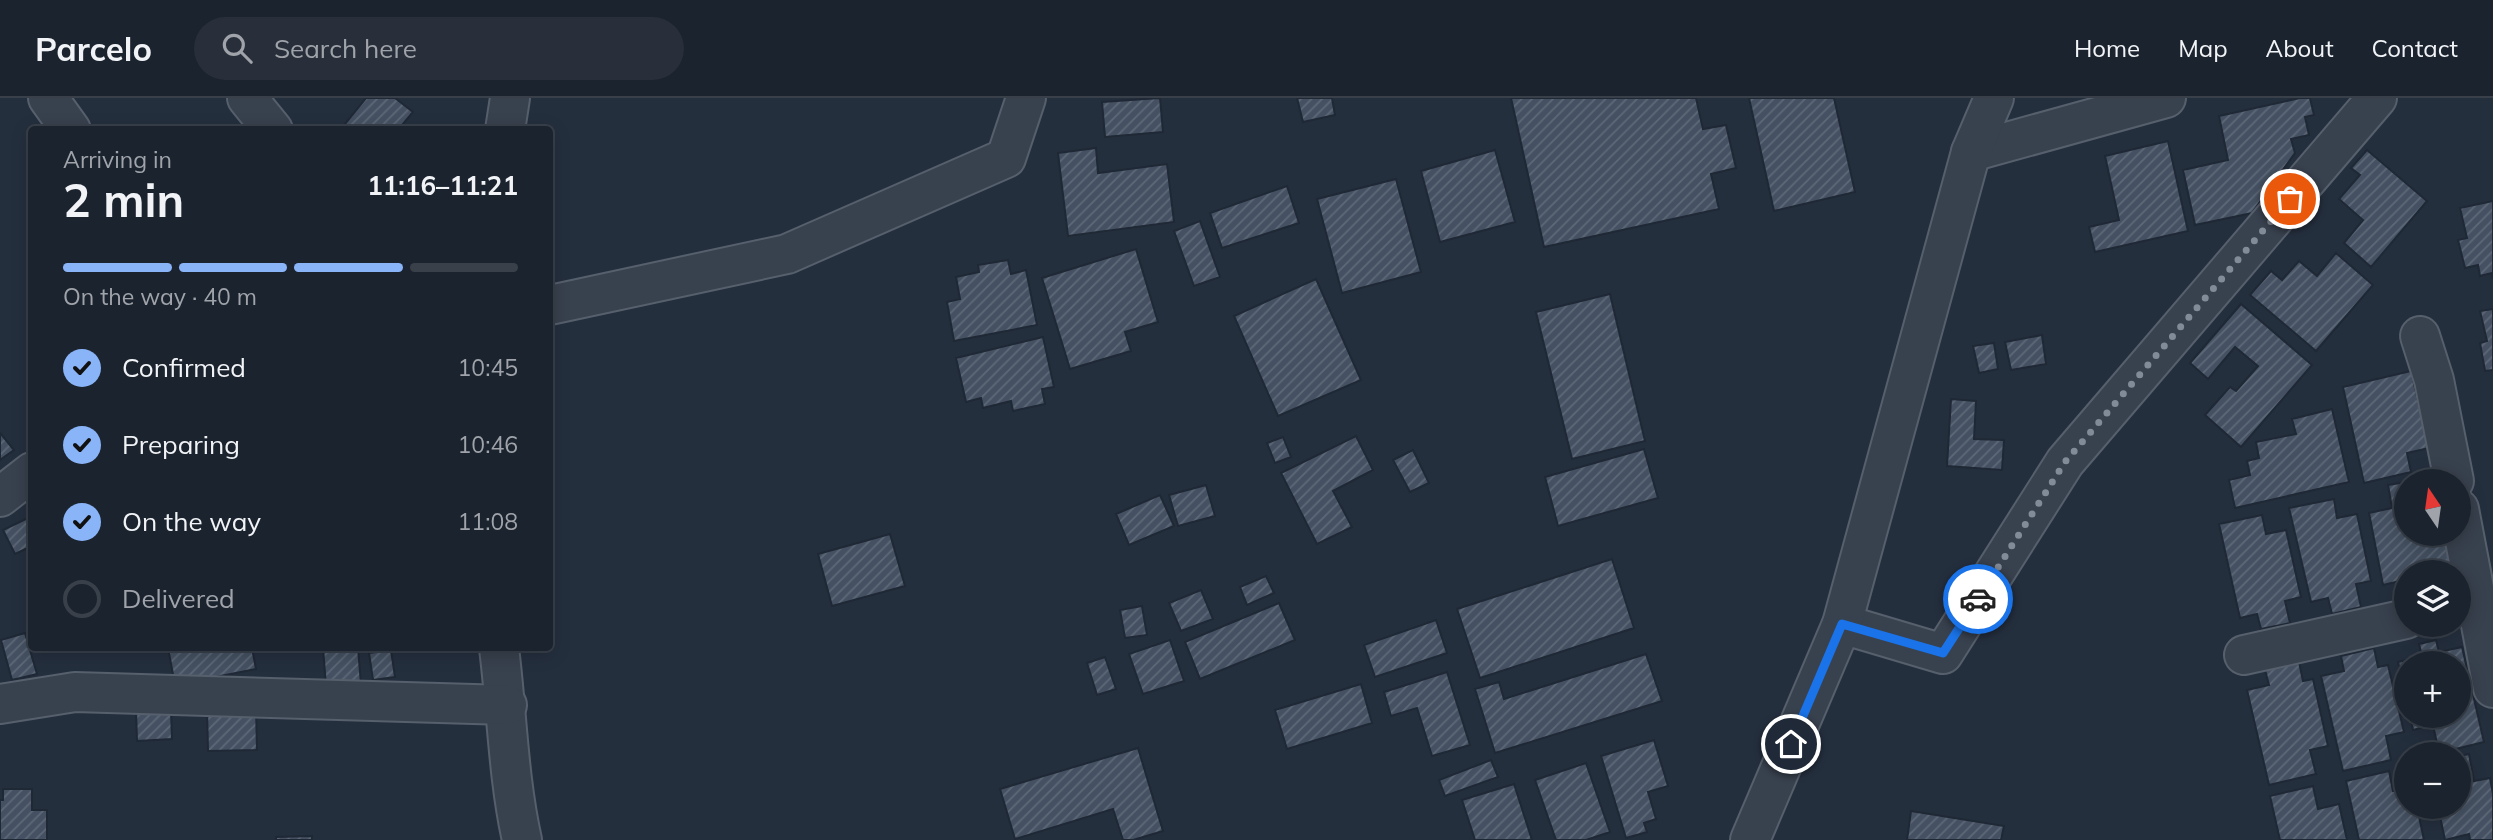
<!DOCTYPE html>
<html lang="en">
<head>
<meta charset="utf-8">
<style>
  :root { --surface:#1b232e; --page:#282f3a; --text:#f1f3f6; --muted:#a0a4aa; --line:#39404a; --accent:#8ab4f8 }
  body { margin:0; font-family:Mulish,sans-serif; background:var(--page); color:var(--text); height:100vh; display:flex; flex-direction:column; font-size:26px; white-space:nowrap }
  * { box-sizing:border-box; margin:0 }
  p { font-size:23px; color:var(--muted) }
  .icon { flex:none; width:38px; height:38px; fill:none; stroke:currentColor; stroke-width:2; stroke-linecap:round; stroke-linejoin:round }
  .map { position:relative; flex:1; overflow:hidden }
  .sheet { position:absolute; left:28px; top:28px; width:525px; height:525px; display:flex; flex-direction:column; background:var(--surface); border-radius:7px; box-shadow:0 4px 18px #0003,0 0 0 2px var(--line) }
  .sheet>* { flex:none }
  .needle { width:46px; rotate:347deg }
  .tools { position:absolute; left:2394px; top:371px; display:grid; gap:14px }
  .tools a { display:grid; place-items:center; width:77px; height:77px; border-radius:50%; background:var(--surface); box-shadow:0 4px 18px #0003,0 0 0 2px var(--line); font-size:35px }
  .pin { position:absolute; display:grid; place-items:center; width:60px; height:60px; color:#fff; margin:-30px; border:4px solid #fff; border-radius:50%; box-shadow:0 2px 7px #0007 }
  .courier { position:absolute; display:grid; place-items:center; width:70px; height:70px; margin:-35px; border:5px solid #1a73e8; border-radius:50%; background:#fff; color:#222; box-shadow:0 2px 9px #0007 }
  .summary em { font-style:normal; font-weight:700 }
  .summary div { display:flex; flex-direction:column-reverse }
  .summary { display:flex; align-items:center; justify-content:space-between; height:119px; padding:0 35px }
  h1 { font-size:46px; font-weight:700; line-height:52px }
  .bar { display:grid; grid-template-columns:repeat(4,1fr); gap:10px 7px; align-content:center; height:84px; padding:0 35px }
  .bar i { height:9px; border-radius:5px; background:var(--line) }
  .bar .on { background:var(--accent) }
  .bar p { grid-column:span 4 }
  ol { padding:0 35px; list-style:none }
  li { display:flex; align-items:center; gap:21px; height:77px }
  li p { margin-inline-start:auto }
  li .icon { padding:7px; border-radius:50%; background:var(--accent); color:#111; stroke-width:4 }
  li:last-child { color:var(--muted) }
  li i { width:38px; height:38px; border:4px solid var(--line); border-radius:50% }
  header { display:flex; align-items:center; gap:42px; box-sizing:border-box; height:98px; padding:0 35px; background:var(--surface); border-bottom:2px solid var(--line) }
  header strong { font-size:33px }
  nav { display:flex; gap:38px; margin-inline-start:auto; font-size:24px }
  .search { width:490px; height:63px; background:var(--page); display:flex; align-items:center; gap:18px; box-sizing:border-box; padding:0 24px; border-radius:38px; color:var(--muted); font-size:26px }
  .map>svg:first-child { display:block }
  .building { fill:url(#building-hatch); stroke:#1f2835; stroke-width:2 }
  .lines { fill:none; stroke-linecap:round; stroke-linejoin:round }
  .minor-casing { stroke:#565f6c; stroke-width:42 }
  .minor { stroke:#38414e; stroke-width:38 }
  .done { stroke:#828b98; stroke-width:7; stroke-dasharray:0 12.6 }
  .route { stroke:#1a73e8; stroke-width:9 }
</style>
</head>
<body>
<header>
<strong>Parcelo</strong>
<div class="search"><svg class="icon" aria-label="search" viewBox="0 0 24 24"><circle cx="10" cy="10" r="6"/><path d="M15 15l6 6"/></svg>Search here</div>
<nav><a>Home</a><a>Map</a><a>About</a><a>Contact</a></nav>
</header>
<div class="map">
<svg width="2493" height="742" viewBox="0 0 2493 742">
  <defs>
    <pattern id="building-hatch" width="6" height="6" patternUnits="userSpaceOnUse" patternTransform="scale(1.75)"><rect width="6" height="6" fill="#455162"/><path d="M-1 1l2-2M0 6l6-6M5 7l2-2" fill="none" stroke="#5d6877"/></pattern>
  </defs>
  <rect width="100%" height="100%" fill="#242f3e"/>
  <g class="building">
    <path d="M366,0H395L413,14L398,32H340Z"/>
    <path d="M1160,0L1163,34L1105,39L1102,4Z"/>
    <path d="M1297,0H1332L1335,17L1303,24Z"/>
    <path d="M1511,0H1696L1703,31L1726,27L1736,70L1711,76L1719,111L1544,149Z"/>
    <path d="M1749,0H1834L1855,94L1774,113Z"/>
    <path d="M2300,0H2310L2314,17L2305,19L2309,37L2291,41L2295,55L2252,115L2195,127L2183,72L2228,62L2219,18Z"/>
    <path d="M2168,43L2188,133L2095,154L2089,129L2119,122L2105,58Z"/>
    <path d="M1096,50L1098,75L1167,66L1174,124L1068,138L1058,55Z"/>
    <path d="M1495,52L1515,124L1440,144L1421,73Z"/>
    <path d="M2367,52L2427,103L2371,169L2344,145L2363,122L2339,101L2360,77L2351,70Z"/>
    <path d="M1396,81L1421,174L1342,195L1317,101Z"/>
    <path d="M1287,88L1299,125L1222,150L1210,115Z"/>
    <path d="M2493,103V181L2492,175L2480,178L2478,167L2465,170L2458,142L2467,140L2460,110Z"/>
    <path d="M1200,123L1220,179L1194,188L1174,133Z"/>
    <path d="M1136,151L1158,224L1125,234L1131,253L1070,271L1042,180Z"/>
    <path d="M2336,155L2373,187L2316,253L2250,197L2271,173L2282,182L2299,163L2317,178Z"/>
    <path d="M1008,162L1011,176L1026,172L1037,227L954,243L947,204L960,201L956,179L979,174L978,167Z"/>
    <path d="M1316,181L1361,282L1278,318L1234,218Z"/>
    <path d="M1610,196L1645,343L1572,361L1536,214Z"/>
    <path d="M2241,206L2312,267L2241,349L2205,317L2230,289L2236,293L2258,268L2235,249L2208,281L2190,265Z"/>
    <path d="M2493,211V272L2485,273L2480,245L2487,243L2480,213Z"/>
    <path d="M2042,237L2046,266L2011,272L2005,244Z"/>
    <path d="M1043,239L1054,289L1042,291L1045,306L1013,313L1011,303L983,310L981,300L966,304L956,260Z"/>
    <path d="M1994,245L1998,271L1979,275L1973,248Z"/>
    <path d="M2411,273L2429,350L2407,355L2411,374L2364,385L2343,289Z"/>
    <path d="M1951,301L1976,303L1974,341L2004,342L2002,372L1947,368Z"/>
    <path d="M2332,311L2349,384L2235,410L2229,382L2250,377L2247,363L2259,360L2256,344L2296,336L2292,321Z"/>
    <path d="M0,335L14,352L0,362Z"/>
    <path d="M1356,338L1373,372L1333,393L1352,429L1317,446L1281,375Z"/>
    <path d="M1283,339L1291,359L1275,365L1267,345Z"/>
    <path d="M1644,351L1658,400L1558,428L1545,379Z"/>
    <path d="M1413,352L1429,385L1410,394L1393,362Z"/>
    <path d="M2406,384V436H2445L2452,474H2406V504H2404L2400,483L2383,487L2369,415L2392,410L2388,387Z"/>
    <path d="M1206,387L1215,418L1178,428L1169,397Z"/>
    <path d="M1160,397L1174,428L1129,447L1116,416Z"/>
    <path d="M2334,401L2337,420L2357,416L2371,483L2356,486L2361,509L2332,516L2328,500L2311,504L2289,410Z"/>
    <path d="M2262,417L2266,436L2286,432L2301,499L2285,503L2290,525L2261,531L2257,516L2240,520L2219,426Z"/>
    <path d="M32,418V448L15,456L3,432Z"/>
    <path d="M890,436L905,488L832,508L818,456Z"/>
    <path d="M1612,461L1634,530L1480,580L1457,511Z"/>
    <path d="M1266,478L1274,495L1247,507L1240,489Z"/>
    <path d="M1201,492L1213,521L1181,533L1169,505Z"/>
    <path d="M1279,505L1295,542L1200,581L1185,544Z"/>
    <path d="M1142,508L1147,537L1125,540L1120,512Z"/>
    <path d="M1436,522L1447,555L1375,579L1364,547Z"/>
    <path d="M25,535L37,576L12,582L1,542Z"/>
    <path d="M1170,542L1184,583L1143,596L1129,556Z"/>
    <path d="M2436,542L2439,554L2462,549L2484,644L2439,655L2433,627L2413,632L2410,618H2459V565H2406V601L2398,564L2422,558L2419,546Z"/>
    <path d="M168,550H252L256,571L175,587Z"/>
    <path d="M323,550H358L361,586L326,588Z"/>
    <path d="M2374,550L2378,569L2388,567L2404,634L2386,638L2391,662L2343,673L2321,578L2344,573L2341,558Z"/>
    <path d="M391,552L395,579L373,582L369,555Z"/>
    <path d="M1646,556L1662,603L1495,655L1475,591L1499,584L1504,601Z"/>
    <path d="M1105,559L1116,591L1097,597L1087,565Z"/>
    <path d="M2299,564L2303,583L2313,581L2328,648L2310,652L2316,676L2269,687L2247,592L2269,587L2265,572Z"/>
    <path d="M1447,574L1470,647L1432,658L1417,610L1391,618L1384,594Z"/>
    <path d="M1361,586L1372,625L1287,651L1275,612Z"/>
    <path d="M256,610L257,652L208,653L207,612Z"/>
    <path d="M171,612L172,641L137,643L136,613Z"/>
    <path d="M1654,642L1668,688L1648,694L1656,721L1644,725L1647,734L1626,740L1601,658Z"/>
    <path d="M1138,650L1163,733L1133,742H1123L1113,711L1015,741L1000,691Z"/>
    <path d="M2469,656L2474,683L2490,680L2493,696V742H2470L2469,736L2445,742L2438,709H2459V658Z"/>
    <path d="M1491,662L1498,679L1445,698L1439,682Z"/>
    <path d="M1586,665L1610,734L1586,742H1556L1535,682Z"/>
    <path d="M2389,673L2393,693L2406,690V709H2417L2424,742H2359L2346,683Z"/>
    <path d="M1514,686L1532,742H1475L1462,702Z"/>
    <path d="M2313,688L2318,711L2339,706L2347,742H2280L2270,698Z"/>
    <path d="M3,691H32V712H47V742H0V702H3Z"/>
    <path d="M1911,713L2004,728L2001,742H1907Z"/>
    <path d="M312,738V742H276V739Z"/>
  </g>
  <g class="lines">
    <g class="minor-casing">
      <g id="minor">
        <path d="M48,0L71,32"/>
        <path d="M247,0L273,32"/>
        <path d="M505,32L510,0"/>
        <path d="M1971,54L2166,0"/>
        <path d="M550,207L787,156L1006,60L1026,0"/>
        <path d="M2420,238L2434,282L2454,383"/>
        <path d="M0,399L32,374"/>
        <path d="M2459,411L2493,590"/>
        <path d="M1842,526L1943,556L2065,364L2377,0"/>
        <path d="M499,550C507,613 508,679 522,742"/>
        <path d="M2244,557L2406,521"/>
        <path d="M0,606L75,594L507,607"/>
        <path d="M1750,742L1842,526L1971,54L1994,0"/>
      </g>
    </g>
    <use href="#minor" class="minor"/>
  </g>
  <g class="lines">
    <path class="done" d="M1978,501L2065,364L2290,101"/>
    <path class="route" d="M1791,646L1842,526L1943,555L1978,501"/>
  </g>
</svg>
<div class="tools">
<a><svg class="needle" viewBox="-14 -14 28 28"><path d="M0-13l5 13h-10z" fill="#e53935"/><path d="M0 13l5-13h-10z" fill="#a0a4aa"/></svg></a>
<a><svg class="icon" aria-label="layers" viewBox="0 0 24 24"><path d="M12 4l9 5-9 5-9-5zM3 14l9 5 9-5"/></svg></a>
<a>+</a>
<a>−</a>
</div>
<div class="pin" style="left:2290px;top:101px;background:#ea580c"><svg class="icon" aria-label="bag" viewBox="0 0 24 24"><path d="M5 8h14l-1 12H6zM9 8a3 3 0 0 1 6 0"/></svg></div>
<div class="pin" style="left:1791px;top:646px;background:#1f2937"><svg class="icon" aria-label="home" viewBox="0 0 24 24"><path d="M3 11l9-7 9 7M6 9v11h12V9"/></svg></div>
<div class="courier" style="left:1978px;top:501px"><svg class="icon" aria-label="car" viewBox="0 0 24 24"><path d="M5 17H2v-5l4-1 3-4h7l3 4 3 1v5h-3M9 17h6M6 11h13"/><circle cx="7" cy="17" r="2"/><circle cx="17" cy="17" r="2"/></svg></div>
<section class="sheet">
<div class="summary"><div><h1>2 min</h1><p>Arriving in</p></div><em>11:16–11:21</em></div>
<div class="bar"><i class="on"></i><i class="on"></i><i class="on"></i><i></i><p>On the way · 40 m</p></div>
<ol>
<li><svg class="icon" aria-label="check" viewBox="0 0 24 24"><path d="M5 12l5 5 9-10"/></svg>Confirmed<p>10:45</p></li>
<li><svg class="icon" aria-label="check" viewBox="0 0 24 24"><path d="M5 12l5 5 9-10"/></svg>Preparing<p>10:46</p></li>
<li><svg class="icon" aria-label="check" viewBox="0 0 24 24"><path d="M5 12l5 5 9-10"/></svg>On the way<p>11:08</p></li>
<li><i></i>Delivered</li>
</ol>
</section>
</div>
</body>
</html>
